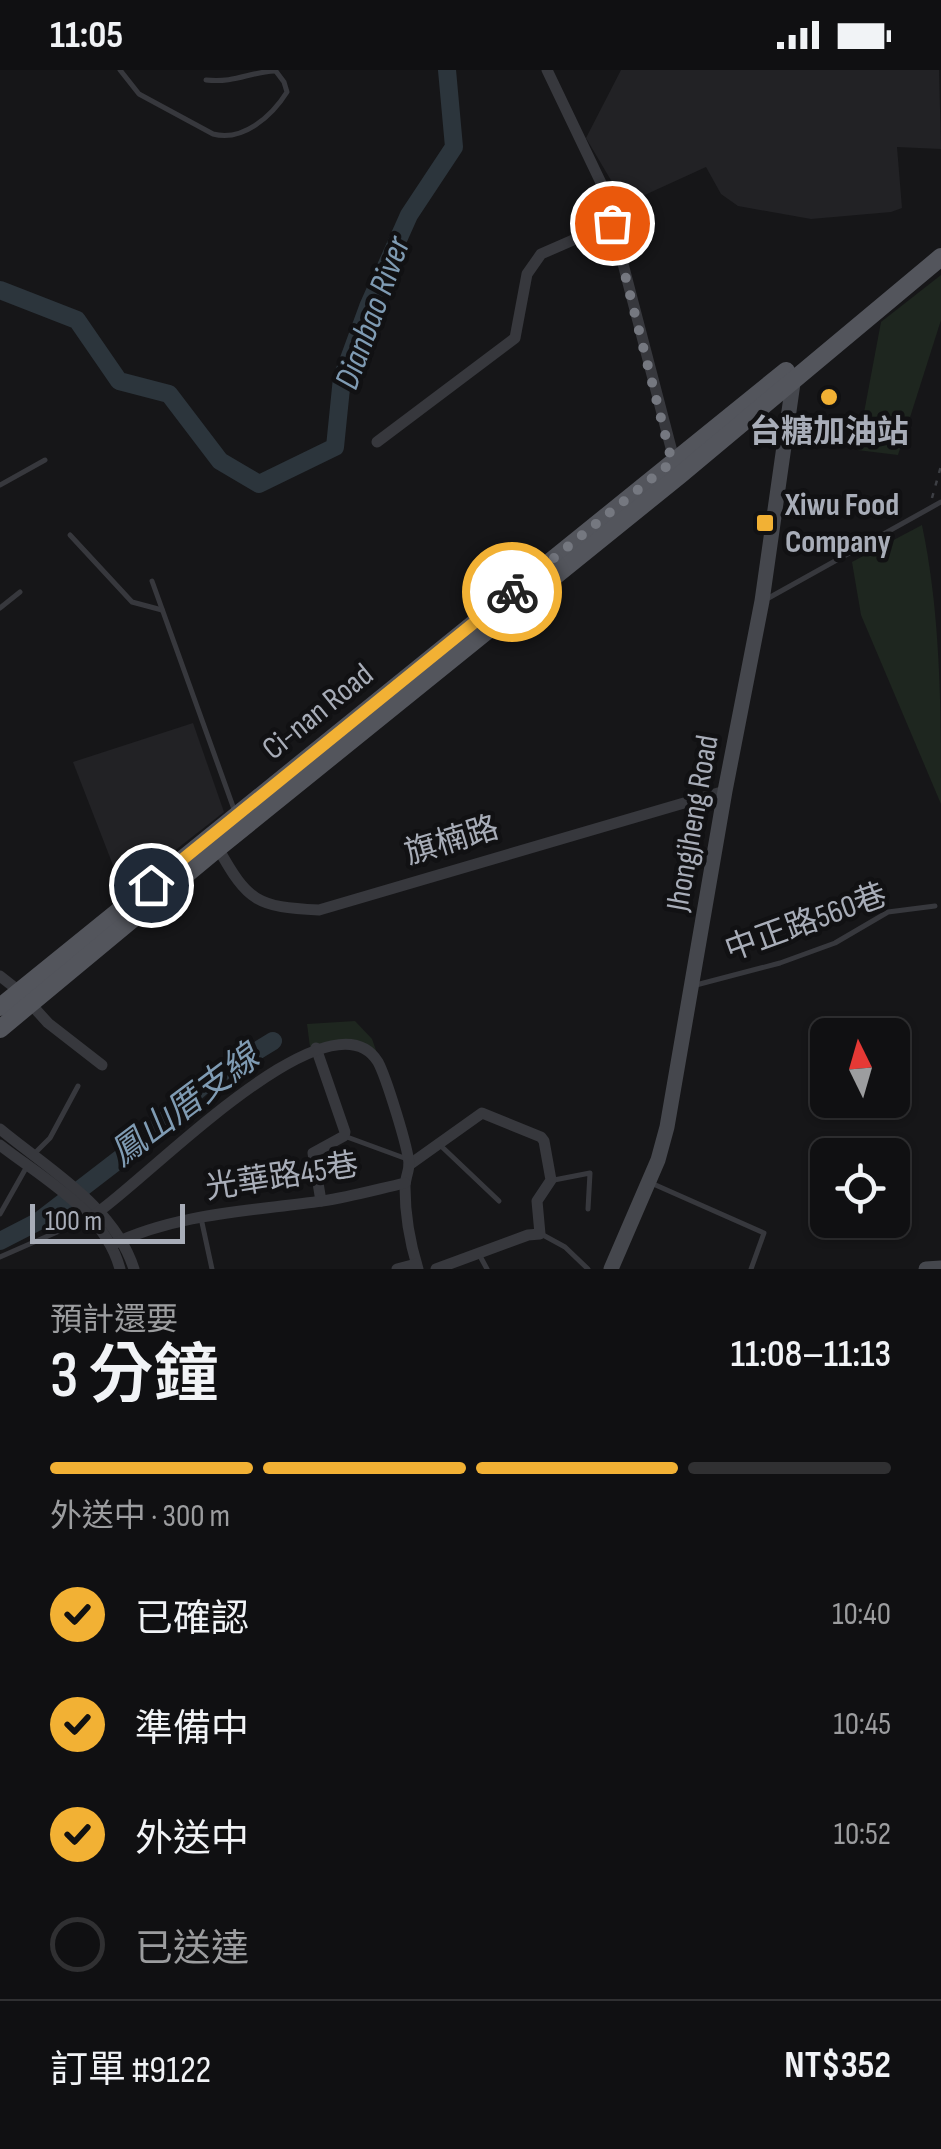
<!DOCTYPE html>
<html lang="zh-TW">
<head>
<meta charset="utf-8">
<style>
  :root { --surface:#101012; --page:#19191b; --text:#f1f3f6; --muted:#9c9d9f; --line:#303032; --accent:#f2b134 }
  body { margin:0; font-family:"Sofia Sans Condensed","Noto Sans TC",sans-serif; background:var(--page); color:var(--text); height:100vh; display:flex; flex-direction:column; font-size:38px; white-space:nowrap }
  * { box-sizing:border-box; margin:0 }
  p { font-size:32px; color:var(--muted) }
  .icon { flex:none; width:55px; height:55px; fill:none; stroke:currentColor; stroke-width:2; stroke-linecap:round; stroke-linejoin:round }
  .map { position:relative; height:1199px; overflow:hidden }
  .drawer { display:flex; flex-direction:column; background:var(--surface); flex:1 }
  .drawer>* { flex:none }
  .needle { width:65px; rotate:355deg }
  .buttons { position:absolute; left:810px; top:948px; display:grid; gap:20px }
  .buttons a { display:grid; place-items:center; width:100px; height:100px; border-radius:15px; background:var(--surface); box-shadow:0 2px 8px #0004,0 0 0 2px var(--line); font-size:50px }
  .scale { position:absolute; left:30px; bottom:25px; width:155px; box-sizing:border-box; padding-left:10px; border:5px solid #a8adb8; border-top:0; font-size:28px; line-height:35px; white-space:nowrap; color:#a8adb8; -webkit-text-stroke:8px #111113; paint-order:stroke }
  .pin { position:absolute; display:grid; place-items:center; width:85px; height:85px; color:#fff; margin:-42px; border:5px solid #fff; border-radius:50%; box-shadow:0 2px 10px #0007 }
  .courier { position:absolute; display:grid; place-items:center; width:100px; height:100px; margin:-50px; border:8px solid #f2b134; border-radius:50%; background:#fff; color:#222; box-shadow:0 2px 12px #0007 }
  .overview em { font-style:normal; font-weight:600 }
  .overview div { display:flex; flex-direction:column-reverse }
  .overview { display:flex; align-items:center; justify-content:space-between; height:170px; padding:0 50px }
  h1 { font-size:65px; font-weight:600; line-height:75px }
  .bar { display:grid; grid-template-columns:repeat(4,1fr); gap:15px 10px; align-content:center; height:120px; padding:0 50px }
  .bar i { height:12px; border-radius:8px; background:var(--line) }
  .bar .on { background:var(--accent) }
  .bar p { grid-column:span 4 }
  .line { display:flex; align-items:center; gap:25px; padding:0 50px; border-top:2px solid var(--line) }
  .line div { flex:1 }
  ol { padding:0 50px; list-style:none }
  li { display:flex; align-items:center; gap:30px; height:110px }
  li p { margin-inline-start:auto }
  li .icon { padding:10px; border-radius:50%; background:var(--accent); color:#111; stroke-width:4 }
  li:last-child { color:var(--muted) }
  li i { width:55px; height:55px; border:5px solid var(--line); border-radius:50% }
  .status { display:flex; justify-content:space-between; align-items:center; height:70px; padding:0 50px; background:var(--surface); direction:ltr }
  .status svg { height:28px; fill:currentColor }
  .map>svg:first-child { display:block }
  .built { fill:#222225 }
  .green { fill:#1e261f }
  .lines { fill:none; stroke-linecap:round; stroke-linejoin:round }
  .river { stroke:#2c353c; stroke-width:18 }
  .path { stroke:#3d3f44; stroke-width:2.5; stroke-dasharray:5 8; stroke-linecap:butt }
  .lane { stroke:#37383d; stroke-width:5 }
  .street { stroke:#37383d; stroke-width:11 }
  .secondary { stroke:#45474d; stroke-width:15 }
  .primary { stroke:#53555c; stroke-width:18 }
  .done { stroke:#757880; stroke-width:10; stroke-dasharray:0 18 }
  .route { stroke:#f2b134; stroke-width:12 }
  .poi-dot { fill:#f2b134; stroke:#111113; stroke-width:4 }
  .labels { text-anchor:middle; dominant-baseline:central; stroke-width:9; stroke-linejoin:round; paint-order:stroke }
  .poi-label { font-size:32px; font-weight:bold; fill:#a8adb8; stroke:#111113 }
  .street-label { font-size:32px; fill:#a8adb8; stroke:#111113 }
  .water-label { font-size:35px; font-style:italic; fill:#7f9bb3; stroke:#111113 }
</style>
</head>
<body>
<div class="status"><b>11:05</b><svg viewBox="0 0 49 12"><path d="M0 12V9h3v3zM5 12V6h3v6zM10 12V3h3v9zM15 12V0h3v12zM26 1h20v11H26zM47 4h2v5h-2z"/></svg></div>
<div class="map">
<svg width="941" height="1199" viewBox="0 0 941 1199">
  <rect width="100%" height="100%" fill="#161618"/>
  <g class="built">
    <path d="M621,0H939L941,79L897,77L902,138L891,142L811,149L738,136L721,124L706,97L625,134L586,68Z"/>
    <path d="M193,653L224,742L123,821L73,692Z"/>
  </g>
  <g class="green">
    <path d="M941,205V250L898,385L857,380L881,252Z"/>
    <path d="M922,455C941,546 941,641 941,734L861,545L852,492Z"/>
    <path d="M355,951L372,969L378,986L346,973L310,977L307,954Z"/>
  </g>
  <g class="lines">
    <g class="river">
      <path d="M0,220L77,250L119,311L169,324L220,391L259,414L335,377L342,308L368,237L409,145L454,77L447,0"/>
      <path d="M0,1171L39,1151L130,1081L208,1011L273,971"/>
    </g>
    <path class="path" d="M932,428L941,396"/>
    <g class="lane">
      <path d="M120,0L139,24L213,64C243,72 272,46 287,22L284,12L275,0"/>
      <path d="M206,10C236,13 249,2 275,1"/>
      <path d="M0,415L45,390"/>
      <path d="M70,465L132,532L162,540"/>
      <path d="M152,511L235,742"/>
      <path d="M765,530L941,432"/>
      <path d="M0,538L20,522"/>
      <path d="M696,915L780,893L835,873L888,842L935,836"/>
      <path d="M347,1067L407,1089"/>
      <path d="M440,1075L499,1131"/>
      <path d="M34,1084L50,1068L78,1016"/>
      <path d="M554,1110L590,1103L588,1139"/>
      <path d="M651,1113L764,1163L751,1199"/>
      <path d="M0,1144L26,1098"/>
      <path d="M201,1148L212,1199"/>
      <path d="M543,1165L565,1177L588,1199"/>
      <path d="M480,1186L487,1199"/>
      <path d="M0,1187L89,1148"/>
    </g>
    <g class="street">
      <path d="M547,0L603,117L676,397"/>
      <path d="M377,372L515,268L527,204L541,184L612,153"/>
      <path d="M218,778C248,832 257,837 319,840L725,721"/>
      <path d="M0,906L19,921L48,953L102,995"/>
      <path d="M316,978L345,1062L344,1066L313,1083L321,1131"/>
      <path d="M0,1059C48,1099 114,1136 134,1199"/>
      <path d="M0,1075C44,1109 105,1142 120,1199"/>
      <path d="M409,1095L482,1043L541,1067L544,1071L551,1110L537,1131L540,1164L528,1165L436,1199"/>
      <path d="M91,1147C137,1120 330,913 378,992C386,1007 408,1077 409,1094C409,1101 405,1109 405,1117C405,1144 410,1173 418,1199"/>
      <path d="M111,1175C177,1143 252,1141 322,1131C350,1127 378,1119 405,1113"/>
      <path d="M397,1199L416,1194"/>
    </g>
    <g class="secondary">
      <path d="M611,1199L658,1090L667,1057L725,721L762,531L794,306"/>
      <path d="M926,1199L941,1198"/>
    </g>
    <g class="primary">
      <path d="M0,937L786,301"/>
      <path d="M0,959L218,778L680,405L941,187"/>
    </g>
  </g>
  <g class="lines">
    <path class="done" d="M512,522L672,392L612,153"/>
    <path class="route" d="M151,815L512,522"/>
  </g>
  <g class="poi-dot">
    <circle cx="829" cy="327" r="10"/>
    <rect x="755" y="443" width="20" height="20" rx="5"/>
  </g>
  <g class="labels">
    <g class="poi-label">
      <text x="829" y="362">台糖加油站</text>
      <text x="785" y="435" text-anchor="start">Xiwu Food<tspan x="785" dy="37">Company</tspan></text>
    </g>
    <g class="street-label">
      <text transform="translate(318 642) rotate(-39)">Ci-nan Road</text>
      <text transform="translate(693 753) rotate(-80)">Jhongjheng Road</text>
      <text transform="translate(452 771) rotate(-17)">旗楠路</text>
      <text transform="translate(806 853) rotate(-20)">中正路560巷</text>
      <text transform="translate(282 1107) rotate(-9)">光華路45巷</text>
    </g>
    <g class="water-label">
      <text transform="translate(373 243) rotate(-70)">Dianbao River</text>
      <text transform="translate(185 1036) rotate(-37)">鳳山厝支線</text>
    </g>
  </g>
</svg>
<div class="buttons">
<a><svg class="needle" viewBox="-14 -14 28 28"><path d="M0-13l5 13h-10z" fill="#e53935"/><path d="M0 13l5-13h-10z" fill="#9c9d9f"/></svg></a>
<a><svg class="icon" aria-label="locate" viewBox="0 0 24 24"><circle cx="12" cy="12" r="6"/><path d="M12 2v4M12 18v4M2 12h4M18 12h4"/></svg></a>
</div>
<div class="scale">100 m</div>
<div class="pin" style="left:612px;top:153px;background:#ea580c"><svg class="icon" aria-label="bag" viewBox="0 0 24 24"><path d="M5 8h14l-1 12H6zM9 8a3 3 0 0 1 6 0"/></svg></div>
<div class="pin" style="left:151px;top:815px;background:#1f2937"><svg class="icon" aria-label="home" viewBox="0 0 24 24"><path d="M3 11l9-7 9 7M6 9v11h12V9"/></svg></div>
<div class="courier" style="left:512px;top:522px"><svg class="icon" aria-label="bike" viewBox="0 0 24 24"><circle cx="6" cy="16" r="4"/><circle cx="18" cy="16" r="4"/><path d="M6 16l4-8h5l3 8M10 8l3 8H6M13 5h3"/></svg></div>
</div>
<section class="drawer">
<div class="overview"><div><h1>3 分鐘</h1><p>預計還要</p></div><em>11:08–11:13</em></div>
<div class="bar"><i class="on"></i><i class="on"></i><i class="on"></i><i></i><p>外送中 · 300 m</p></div>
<ol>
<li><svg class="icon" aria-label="check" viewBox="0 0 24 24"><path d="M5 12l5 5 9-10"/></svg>已確認<p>10:40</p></li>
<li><svg class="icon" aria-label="check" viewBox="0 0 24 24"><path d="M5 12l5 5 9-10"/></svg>準備中<p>10:45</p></li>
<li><svg class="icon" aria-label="check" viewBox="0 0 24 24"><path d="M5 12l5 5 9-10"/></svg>外送中<p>10:52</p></li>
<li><i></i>已送達</li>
</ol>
<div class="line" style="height:130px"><div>訂單 #9122</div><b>NT$352</b></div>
</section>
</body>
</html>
